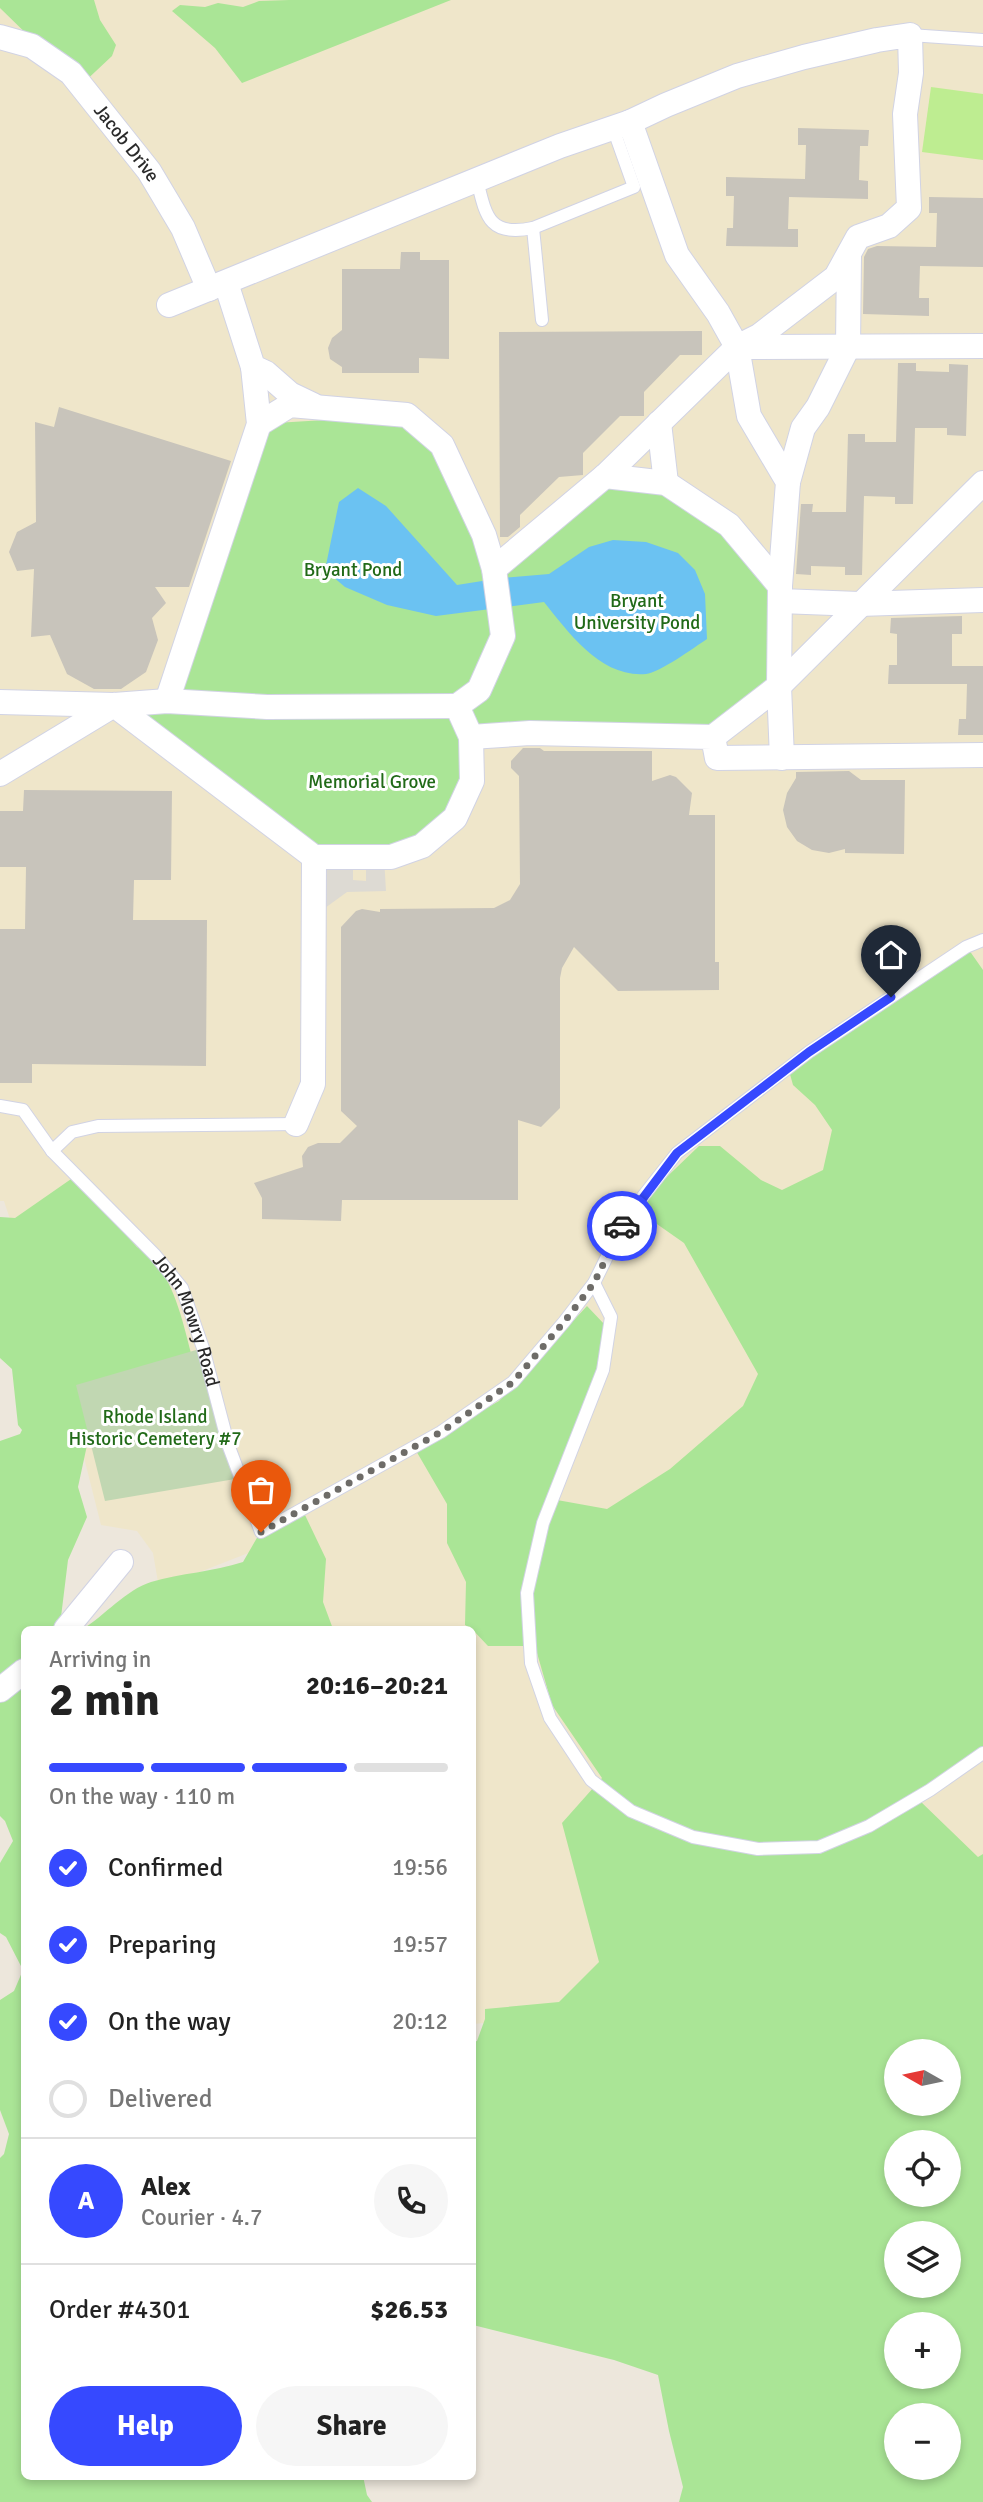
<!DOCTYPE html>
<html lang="en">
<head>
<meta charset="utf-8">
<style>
  :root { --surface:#fff; --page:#f6f6f6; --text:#222; --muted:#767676; --line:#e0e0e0; --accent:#3649ff }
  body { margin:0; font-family:Signika,sans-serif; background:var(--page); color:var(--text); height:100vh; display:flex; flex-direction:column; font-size:26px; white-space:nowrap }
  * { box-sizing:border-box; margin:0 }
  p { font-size:23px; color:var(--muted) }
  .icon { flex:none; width:38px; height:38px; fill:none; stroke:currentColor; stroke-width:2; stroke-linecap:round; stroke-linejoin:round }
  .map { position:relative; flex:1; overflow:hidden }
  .sheet { position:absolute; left:21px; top:1626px; width:455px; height:854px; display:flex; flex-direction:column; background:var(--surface); border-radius:10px; box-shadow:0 4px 10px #0003 }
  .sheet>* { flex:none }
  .needle { width:46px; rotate:279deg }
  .fabs { position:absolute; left:884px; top:2039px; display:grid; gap:14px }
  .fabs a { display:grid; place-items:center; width:77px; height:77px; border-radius:50%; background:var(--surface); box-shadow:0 4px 10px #0003; font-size:35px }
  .pin { position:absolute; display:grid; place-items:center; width:60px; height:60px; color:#fff; margin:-72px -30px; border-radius:50% 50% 50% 0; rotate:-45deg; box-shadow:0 0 7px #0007 }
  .pin .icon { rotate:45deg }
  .courier { position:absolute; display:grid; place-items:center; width:70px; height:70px; margin:-35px; border:5px solid #3649ff; border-radius:50%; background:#fff; color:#222; box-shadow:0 2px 9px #0007 }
  .headline em { font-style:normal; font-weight:700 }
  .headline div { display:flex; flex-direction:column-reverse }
  .headline { display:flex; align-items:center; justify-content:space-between; height:119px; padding:0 28px }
  h1 { font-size:46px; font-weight:700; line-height:52px }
  .bar { display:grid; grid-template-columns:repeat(4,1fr); gap:10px 7px; align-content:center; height:84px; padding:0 28px }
  .bar i { height:9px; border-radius:5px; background:var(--line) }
  .bar .selected { background:var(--accent) }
  .bar p { grid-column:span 4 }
  .line { display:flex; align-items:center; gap:18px; padding:0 28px; border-top:2px solid var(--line) }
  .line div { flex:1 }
  .round { display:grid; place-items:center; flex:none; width:74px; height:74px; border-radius:37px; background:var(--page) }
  ol { padding:0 28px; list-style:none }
  li { display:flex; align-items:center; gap:21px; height:77px }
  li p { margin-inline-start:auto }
  li .icon { padding:7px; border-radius:50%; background:var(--accent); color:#fff; stroke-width:4 }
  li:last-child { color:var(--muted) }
  li i { width:38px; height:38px; border:4px solid var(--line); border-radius:50% }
  .cta { display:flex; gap:14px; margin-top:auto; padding:14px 28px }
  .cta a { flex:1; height:80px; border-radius:42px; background:var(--accent); color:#fff; font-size:28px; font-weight:700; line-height:80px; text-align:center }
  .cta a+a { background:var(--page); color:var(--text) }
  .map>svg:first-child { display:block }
  .education { fill:#efe6ca }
  .green { fill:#aae596; fill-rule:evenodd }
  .cemetery { fill:#c1d7b2 }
  .pitch { fill:#beed91 }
  .plaza { fill:#dddad3 }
  .water { fill:#6bc2f2 }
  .building { fill:#c8c4bb }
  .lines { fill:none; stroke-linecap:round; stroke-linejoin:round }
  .lane-casing { stroke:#d1d3e4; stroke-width:14 }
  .street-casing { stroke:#d1d3e4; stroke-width:26 }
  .lane { stroke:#fff; stroke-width:12 }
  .street { stroke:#fff; stroke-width:24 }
  .done { stroke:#6e6c68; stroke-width:7; stroke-dasharray:0 12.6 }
  .route { stroke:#3649ff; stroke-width:9 }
  .labels { text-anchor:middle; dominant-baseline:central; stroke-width:6; stroke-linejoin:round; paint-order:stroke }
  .street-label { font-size:19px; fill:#2a2a2a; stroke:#fff }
  .park-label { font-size:19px; fill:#216a18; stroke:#fff }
</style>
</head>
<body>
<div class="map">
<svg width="983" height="2502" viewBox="0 0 983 2502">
  <rect width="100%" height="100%" fill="#ede7dc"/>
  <path class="education" d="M0,0H983V2000L615,2011L473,2024L472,1629H310L302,1532L159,1588L153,1553L137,1531L101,1525L70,1402L4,1201H0Z"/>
  <g class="green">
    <path d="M0,0H94L100,20L116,45L112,56L80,86L0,8Z"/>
    <path d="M289,0H451L242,83L215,48L172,11L180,5L205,7L218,3L243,7L259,1Z"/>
    <path d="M407,415L442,445L494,569L605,476L666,483L780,586L779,686L713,737H471L472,781L422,846L314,857L114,705L167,701L259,424Z"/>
    <path d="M969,950L983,970V1751L919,1800L978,1857L983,1854V2502H679L683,2487L669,2431L658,2375L614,2360L473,2325V2042L477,2041L485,2019V2009L559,2002L599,1962L562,1823L602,1778L552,1705L535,1646H488L472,1629L465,1625L466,1582L447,1543V1504L415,1449L499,1401L587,1306L605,1325L593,1386L558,1467L557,1500L607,1509L670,1469L743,1406L758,1374L684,1243L654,1222L646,1201L650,1193L699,1146H720L761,1180L782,1190L823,1170L832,1130L815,1105L793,1085L788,1067ZM896,2051H948V2104H896ZM896,2142H948V2194H896ZM896,2233H948V2286H896ZM896,2324H948V2376H896ZM896,2415H948V2468H896Z"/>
    <path d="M74,1177L137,1247C176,1269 184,1332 196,1371L92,1422L78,1487L87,1517L68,1560L61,1617L65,1629H24V2476H363L367,2495L372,2502H0V2158L4,2154L9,2134L0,2110V2000L14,1991L23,1970L6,1937L0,1933V1863L13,1841L5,1821L0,1816V1441L20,1434L22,1430L18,1425L12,1369L0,1358V1217L15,1218Z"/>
    <path d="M299,1515H305L326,1559L323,1602L333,1629H83C105,1615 126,1590 151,1582C181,1573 213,1572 243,1562L262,1529Z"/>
  </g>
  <path class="cemetery" d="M203,1348L241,1478L105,1501L76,1385Z"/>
  <path class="pitch" d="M931,87L983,94V160L922,152Z"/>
  <path class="plaza" d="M314,857H353V880L366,881V857H384L386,891L347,892L314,916Z"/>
  <path class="water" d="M358,488L386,506L457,585L501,578L549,574L589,547L613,540L646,542L678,553L695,570L705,594L707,639C695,647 659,673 646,674C601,678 569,633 544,602L436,616L387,605L345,587L325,570L339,502Z"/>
  <g class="building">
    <path d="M798,128L869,130L868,146H860L859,180L868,181V199L789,197L788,229H798V247L726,246L727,228H733L734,196H726V177L805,179L806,145H798Z"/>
    <path d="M929,197L983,198V267L920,266L919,298H929V316L863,314L864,257L868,249L877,246L936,247L937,213H929Z"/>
    <path d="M401,252H420V260H449V359L419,358V373H342V367L330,359L328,348L332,338L342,330V269H400Z"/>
    <path d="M702,331V355H680L644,392V416H620L583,453V475L559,477L520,515V527L508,537H500L499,332Z"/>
    <path d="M898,363H916V371L949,372V364L968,365L966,436L947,435V428H915L913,504H895V497L864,496L862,575H845V567L811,566V575L796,574L801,504H813L812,512H846L848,434H865V442H896Z"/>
    <path d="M59,407L231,461L189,587H155L166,603L152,618L158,640L146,672L121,689H94L67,674L50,635L31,637L34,569L17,571L9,552L17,532L36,522L35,422L54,427Z"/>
    <path d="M962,616V634H952V666H983V735H958L959,719H966L967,684H888L889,665H897V634L890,633L891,618Z"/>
    <path d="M523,748H540L544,751H652V781L670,775L676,777L692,793L689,815H715V962H719V990L618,991L574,947L562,968L560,978V1108L541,1127L518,1120V1200H342L341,1221L262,1219V1198L254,1183L303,1167L302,1156L308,1147L318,1143H340L357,1126L341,1111V927L356,911L362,909L380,912V909L494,908L510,900L520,884L519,776L511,768V761Z"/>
    <path d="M849,771L861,780H905L904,854L845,853V849L829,853L812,850L797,841L787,827L783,810L787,793L796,778V772Z"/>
    <path d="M24,790L172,791L171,880H134L133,920H207L206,1066L32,1064V1083H0V929H25L26,867H0V811H23Z"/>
  </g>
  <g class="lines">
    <g class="lane-casing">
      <g id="lane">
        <path d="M910,35L983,40"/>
        <path d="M477,180C486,217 489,237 533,228L634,187L613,128"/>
        <path d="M533,228L542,320"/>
        <path id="s1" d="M0,1106L23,1110L52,1151L155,1255L182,1288L203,1348L229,1447L261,1532L441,1432L513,1382L564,1322L594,1283L626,1218L677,1153L809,1052L966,947L983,940"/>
        <path d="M52,1151L72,1132L98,1126L296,1124"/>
        <path d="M594,1283L611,1317L603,1370L543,1523L527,1593L531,1663L550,1718L591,1780L631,1811L693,1837L758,1849L819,1847L869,1826L930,1790L983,1753"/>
      </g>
    </g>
    <g class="street-casing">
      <g id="street">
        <path id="s2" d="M0,37L32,46L71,73L149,171L183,228L209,289"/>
        <path d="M630,122L677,255L718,313L737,347L749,416L788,482L780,586L779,686L782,758"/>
        <path d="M226,283L253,367L266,373L290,394L313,405"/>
        <path d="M169,305L560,146L630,122L666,105L737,76L804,57L877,40L910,35L911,73L905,114L909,208L889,226L858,237L836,277L759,336L737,347L605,476L494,569"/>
        <path d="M742,347L983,346"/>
        <path d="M659,423L666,483"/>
        <path d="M259,424L290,405L407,415L442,445L484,535L494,569L503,636L479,690L457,706L471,737L472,781L455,818L422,846L391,857H314L313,1084L296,1124"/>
        <path d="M605,476L666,483L729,525L780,586V601L859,604L983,600"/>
        <path d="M788,482L803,428L818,407L848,347L849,255"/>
        <path d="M167,701L259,424L253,367"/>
        <path d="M0,702L114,705L167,701L267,707L457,706"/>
        <path d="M471,737L530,733L713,737L717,758L983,755"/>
        <path d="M713,737L779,686L983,483"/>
        <path d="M0,774L114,705L314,857"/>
        <path d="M66,1629L121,1562"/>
        <path d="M0,1690L24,1671"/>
      </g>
    </g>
    <use href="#lane" class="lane"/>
    <use href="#street" class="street"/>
  </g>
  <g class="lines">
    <path class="done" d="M261,1532L441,1432L513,1382L564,1322L594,1283L622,1226"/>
    <path class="route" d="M622,1226L677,1153L809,1052L891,997"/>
  </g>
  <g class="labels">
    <g class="street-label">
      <text stroke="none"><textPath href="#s2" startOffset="170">Jacob Drive</textPath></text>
      <text stroke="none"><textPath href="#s1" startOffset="294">John Mowry Road</textPath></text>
    </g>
    <g class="park-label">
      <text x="353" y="570">Bryant Pond</text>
      <text x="637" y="601">Bryant<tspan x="637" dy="22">University Pond</tspan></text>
      <text x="372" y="782">Memorial Grove</text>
      <text x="155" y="1417">Rhode Island<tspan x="155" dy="22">Historic Cemetery #7</tspan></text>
    </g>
  </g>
</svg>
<div class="fabs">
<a><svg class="needle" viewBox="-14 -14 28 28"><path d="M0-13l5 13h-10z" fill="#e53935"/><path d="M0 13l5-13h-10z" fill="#767676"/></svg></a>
<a><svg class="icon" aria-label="locate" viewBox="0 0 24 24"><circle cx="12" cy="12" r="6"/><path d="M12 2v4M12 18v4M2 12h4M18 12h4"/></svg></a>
<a><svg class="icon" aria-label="layers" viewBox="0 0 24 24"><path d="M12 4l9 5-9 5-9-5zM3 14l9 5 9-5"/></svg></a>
<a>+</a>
<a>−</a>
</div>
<div class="pin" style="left:261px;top:1532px;background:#ea580c"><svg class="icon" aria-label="bag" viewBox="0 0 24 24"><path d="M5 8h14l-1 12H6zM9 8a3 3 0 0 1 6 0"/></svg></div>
<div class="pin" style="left:891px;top:997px;background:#1f2937"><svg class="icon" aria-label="home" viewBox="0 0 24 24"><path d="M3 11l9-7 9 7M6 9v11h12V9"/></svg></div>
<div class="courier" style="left:622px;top:1226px"><svg class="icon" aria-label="car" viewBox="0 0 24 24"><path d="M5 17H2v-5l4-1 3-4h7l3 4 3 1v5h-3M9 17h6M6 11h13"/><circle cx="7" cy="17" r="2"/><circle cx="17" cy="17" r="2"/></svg></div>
<section class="sheet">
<div class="headline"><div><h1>2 min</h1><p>Arriving in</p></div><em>20:16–20:21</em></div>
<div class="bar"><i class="selected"></i><i class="selected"></i><i class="selected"></i><i></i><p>On the way · 110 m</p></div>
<ol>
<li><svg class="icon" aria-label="check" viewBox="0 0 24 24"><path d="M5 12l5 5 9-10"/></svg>Confirmed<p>19:56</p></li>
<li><svg class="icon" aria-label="check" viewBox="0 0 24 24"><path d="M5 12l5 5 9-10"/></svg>Preparing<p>19:57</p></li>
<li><svg class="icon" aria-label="check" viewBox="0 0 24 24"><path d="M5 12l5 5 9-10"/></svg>On the way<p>20:12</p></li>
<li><i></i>Delivered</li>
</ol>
<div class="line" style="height:126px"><b class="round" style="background:var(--accent);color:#fff">A</b><div><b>Alex</b><p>Courier · 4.7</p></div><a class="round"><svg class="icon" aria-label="phone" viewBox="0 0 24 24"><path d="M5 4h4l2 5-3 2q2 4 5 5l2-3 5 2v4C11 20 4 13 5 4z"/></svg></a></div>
<div class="line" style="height:91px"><div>Order #4301</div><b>$26.53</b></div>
<div class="cta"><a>Help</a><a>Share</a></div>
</section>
</div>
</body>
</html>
